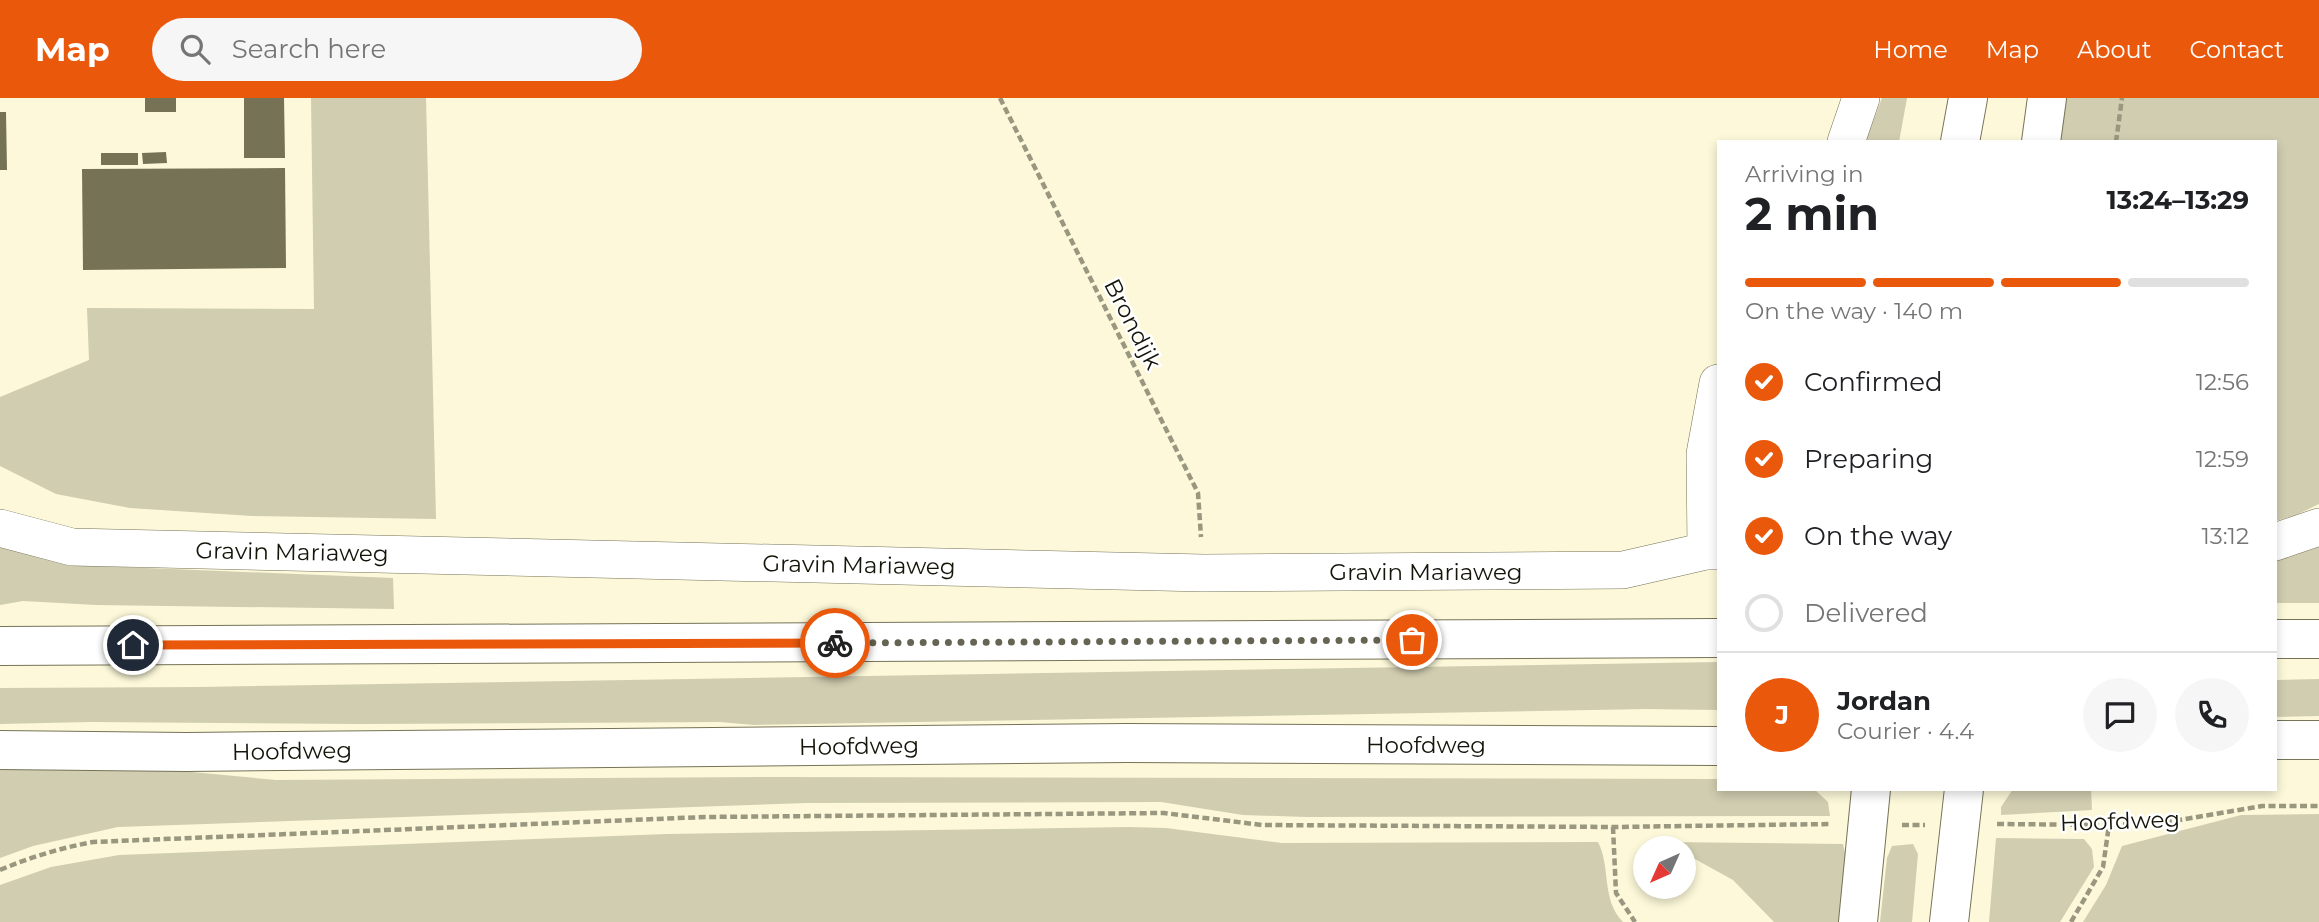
<!DOCTYPE html>
<html lang="en">
<head>
<meta charset="utf-8">
<style>
  :root { --surface:#fff; --page:#f6f6f6; --text:#202124; --muted:#757577; --line:#e0e0e0; --accent:#ea580c }
  body { margin:0; font-family:Montserrat,sans-serif; background:var(--page); color:var(--text); height:100vh; display:flex; flex-direction:column; font-size:26px; white-space:nowrap }
  * { box-sizing:border-box; margin:0 }
  p { font-size:23px; color:var(--muted) }
  .icon { flex:none; width:38px; height:38px; fill:none; stroke:currentColor; stroke-width:2; stroke-linecap:round; stroke-linejoin:round }
  .map { position:relative; flex:1; overflow:hidden }
  .panel { position:absolute; left:1717px; top:42px; width:560px; height:651px; display:flex; flex-direction:column; background:var(--surface); border-radius:0px; box-shadow:0 4px 10px #0003 }
  .panel>* { flex:none }
  .needle { width:46px; rotate:225deg }
  .fabs { position:absolute; left:1633px; top:738px; display:grid; gap:14px }
  .fabs a { display:grid; place-items:center; width:63px; height:63px; border-radius:50%; background:var(--surface); box-shadow:0 4px 10px #0003; font-size:35px }
  .pin { position:absolute; display:grid; place-items:center; width:60px; height:60px; color:#fff; margin:-30px; border:4px solid #fff; border-radius:50%; box-shadow:0 2px 7px #0007 }
  .courier { position:absolute; display:grid; place-items:center; width:70px; height:70px; margin:-35px; border:5px solid #ea580c; border-radius:50%; background:#fff; color:#222; box-shadow:0 2px 9px #0007 }
  .overview em { font-style:normal; font-weight:700 }
  .overview div { display:flex; flex-direction:column-reverse }
  .overview { display:flex; align-items:center; justify-content:space-between; height:119px; padding:0 28px }
  h1 { font-size:46px; font-weight:700; line-height:52px }
  .bar { display:grid; grid-template-columns:repeat(4,1fr); gap:10px 7px; align-content:center; height:84px; padding:0 28px }
  .bar i { height:9px; border-radius:5px; background:var(--line) }
  .bar .selected { background:var(--accent) }
  .bar p { grid-column:span 4 }
  .line { display:flex; align-items:center; gap:18px; padding:0 28px; border-top:2px solid var(--line) }
  .line div { flex:1 }
  .round { display:grid; place-items:center; flex:none; width:74px; height:74px; border-radius:37px; background:var(--page) }
  ol { padding:0 28px; list-style:none }
  li { display:flex; align-items:center; gap:21px; height:77px }
  li p { margin-inline-start:auto }
  li .icon { padding:7px; border-radius:50%; background:var(--accent); color:#fff; stroke-width:4 }
  li:last-child { color:var(--muted) }
  li i { width:38px; height:38px; border:4px solid var(--line); border-radius:50% }
  header { display:flex; align-items:center; gap:42px; box-sizing:border-box; height:98px; padding:0 35px; background:var(--accent); color:#fff }
  header strong { font-size:33px }
  nav { display:flex; gap:38px; margin-inline-start:auto; font-size:24px }
  .search { width:490px; height:63px; background:var(--page); display:flex; align-items:center; gap:18px; box-sizing:border-box; padding:0 24px; border-radius:38px; color:var(--muted); font-size:26px }
  .map>svg:first-child { display:block }
  .green { fill:#d0cdb0 }
  .building { fill:#767256 }
  .lines { fill:none; stroke-linecap:round; stroke-linejoin:round }
  .street-casing { stroke:#767357; stroke-width:38 }
  .secondary-casing { stroke:#767357; stroke-width:40 }
  .primary-casing { stroke:#767357; stroke-width:40 }
  .path { stroke:#9a9781; stroke-width:4.5; stroke-dasharray:7 3.5; stroke-linecap:butt }
  .street { stroke:#fff; stroke-width:37 }
  .secondary { stroke:#fff; stroke-width:38 }
  .primary { stroke:#fff; stroke-width:38 }
  .done { stroke:#666452; stroke-width:7; stroke-dasharray:0 12.6 }
  .route { stroke:#ea580c; stroke-width:9 }
  .labels { text-anchor:middle; dominant-baseline:central; stroke-width:5; stroke-linejoin:round; paint-order:stroke }
  .street-label { font-size:23px; fill:#151409; stroke:#fff }
</style>
</head>
<body>
<header>
<strong>Map</strong>
<div class="search"><svg class="icon" aria-label="search" viewBox="0 0 24 24"><circle cx="10" cy="10" r="6"/><path d="M15 15l6 6"/></svg>Search here</div>
<nav><a>Home</a><a>Map</a><a>About</a><a>Contact</a></nav>
</header>
<div class="map">
<svg width="2319" height="824" viewBox="0 0 2319 824">
  <rect width="100%" height="100%" fill="#fcf8d9"/>
  <g class="green">
    <path d="M311,0H426L436,421L252,418L130,410L56,396L0,368V299L89,262L87,210L314,211Z"/>
    <path d="M1882,0H1907L1899,44H1865Z"/>
    <path d="M2064,0H2319V406L2294,418L2275,423V44H2057Z"/>
    <path d="M0,444L72,464L98,468L393,480L394,511L96,507L23,503L0,507Z"/>
    <path d="M2319,447V505H2275V455Z"/>
    <path d="M1718,564V612L1646,611L754,627L720,624L361,626L90,624L0,626V590L199,589Z"/>
    <path d="M2319,581V618L2275,619V582Z"/>
    <path d="M0,669L149,670L276,682L775,679L1718,681V691H1814L1828,704L1830,718L1306,719L1243,717L1161,704L807,705L118,729L33,748L0,760Z"/>
    <path d="M2013,691H2091L2092,712L2001,717V709Z"/>
    <path d="M2319,716V824H2083L2106,787L2122,748L2241,717Z"/>
    <path d="M1129,729L1166,730L1282,745L1598,744C1611,769 1601,802 1623,824H0V787L51,769L119,757L667,736Z"/>
    <path d="M1996,740L2084,741L2092,751L2094,769L2060,824H1989Z"/>
    <path d="M1664,744L1843,746L1847,764L1840,824H1774L1733,782L1684,755V751H1676Z"/>
    <path d="M1913,746L1918,756L1912,824H1880L1887,760L1892,748Z"/>
  </g>
  <g class="building">
    <rect x="145" y="0" width="31" height="14"/>
    <path d="M244,0H284L285,60H244Z"/>
    <path d="M0,14H6L7,72H0Z"/>
    <path d="M166,54L167,65L143,66L142,55Z"/>
    <rect x="101" y="55" width="37" height="12"/>
    <path d="M285,70L286,170L83,172L82,71Z"/>
  </g>
  <g class="lines">
    <g class="street-casing">
      <g id="street">
        <path d="M1846,44L1861,0"/>
        <path d="M0,430L72,449L1204,475L1623,472L1706,453H1718"/>
        <path d="M2275,444L2319,429"/>
        <path d="M1706,453L1705,356L1718,285"/>
      </g>
    </g>
    <g class="secondary-casing">
      <g id="secondary">
        <path d="M1858,824L1871,691"/>
        <path d="M1949,824L1964,691"/>
      </g>
    </g>
    <g class="primary-casing">
      <g id="primary">
        <path d="M1960,44L1968,0"/>
        <path d="M2041,44L2047,0"/>
        <path d="M2275,541H2319"/>
        <path d="M0,548L1718,540"/>
        <path d="M2275,642H2319"/>
        <path d="M0,652L186,654L1127,645L1718,648"/>
      </g>
    </g>
    <g class="path">
      <path d="M1000,0L1198,395L1201,439"/>
      <path d="M2116,44L2122,0"/>
      <path d="M1997,726L2109,727L2162,725L2262,708H2319"/>
      <path d="M1902,727H1925"/>
      <path d="M1613,729L1616,795L1635,824"/>
      <path d="M0,772C31,759 60,750 93,744L705,719L1164,715L1262,727L1613,729L1831,726"/>
      <path d="M2071,824L2103,769L2109,727"/>
    </g>
    <use href="#street" class="street"/>
    <use href="#secondary" class="secondary"/>
    <use href="#primary" class="primary"/>
  </g>
  <g class="lines">
    <path class="done" d="M835,545L1412,542"/>
    <path class="route" d="M133,547L835,545"/>
  </g>
  <g class="labels">
    <g class="street-label">
      <text transform="translate(1133 226) rotate(63)">Brondijk</text>
      <text transform="translate(292 454) rotate(1)">Gravin Mariaweg</text>
      <text transform="translate(859 467) rotate(1)">Gravin Mariaweg</text>
      <text x="1426" y="474">Gravin Mariaweg</text>
      <text x="1426" y="647">Hoofdweg</text>
      <text transform="translate(859 648) rotate(-1)">Hoofdweg</text>
      <text transform="translate(292 653) rotate(-1)">Hoofdweg</text>
      <text transform="translate(2120 723) rotate(-2)">Hoofdweg</text>
    </g>
  </g>
</svg>
<div class="fabs">
<a><svg class="needle" viewBox="-14 -14 28 28"><path d="M0-13l5 13h-10z" fill="#e53935"/><path d="M0 13l5-13h-10z" fill="#757577"/></svg></a>
</div>
<div class="pin" style="left:1412px;top:542px;background:#ea580c"><svg class="icon" aria-label="bag" viewBox="0 0 24 24"><path d="M5 8h14l-1 12H6zM9 8a3 3 0 0 1 6 0"/></svg></div>
<div class="pin" style="left:133px;top:547px;background:#1f2937"><svg class="icon" aria-label="home" viewBox="0 0 24 24"><path d="M3 11l9-7 9 7M6 9v11h12V9"/></svg></div>
<div class="courier" style="left:835px;top:545px"><svg class="icon" aria-label="bike" viewBox="0 0 24 24"><circle cx="6" cy="16" r="4"/><circle cx="18" cy="16" r="4"/><path d="M6 16l4-8h5l3 8M10 8l3 8H6M13 5h3"/></svg></div>
<section class="panel">
<div class="overview"><div><h1>2 min</h1><p>Arriving in</p></div><em>13:24–13:29</em></div>
<div class="bar"><i class="selected"></i><i class="selected"></i><i class="selected"></i><i></i><p>On the way · 140 m</p></div>
<ol>
<li><svg class="icon" aria-label="check" viewBox="0 0 24 24"><path d="M5 12l5 5 9-10"/></svg>Confirmed<p>12:56</p></li>
<li><svg class="icon" aria-label="check" viewBox="0 0 24 24"><path d="M5 12l5 5 9-10"/></svg>Preparing<p>12:59</p></li>
<li><svg class="icon" aria-label="check" viewBox="0 0 24 24"><path d="M5 12l5 5 9-10"/></svg>On the way<p>13:12</p></li>
<li><i></i>Delivered</li>
</ol>
<div class="line" style="height:126px"><b class="round" style="background:var(--accent);color:#fff">J</b><div><b>Jordan</b><p>Courier · 4.4</p></div><a class="round"><svg class="icon" aria-label="chat" viewBox="0 0 24 24"><path d="M4 5h16v11H9l-5 4z"/></svg></a><a class="round"><svg class="icon" aria-label="phone" viewBox="0 0 24 24"><path d="M5 4h4l2 5-3 2q2 4 5 5l2-3 5 2v4C11 20 4 13 5 4z"/></svg></a></div>
</section>
</div>
</body>
</html>
